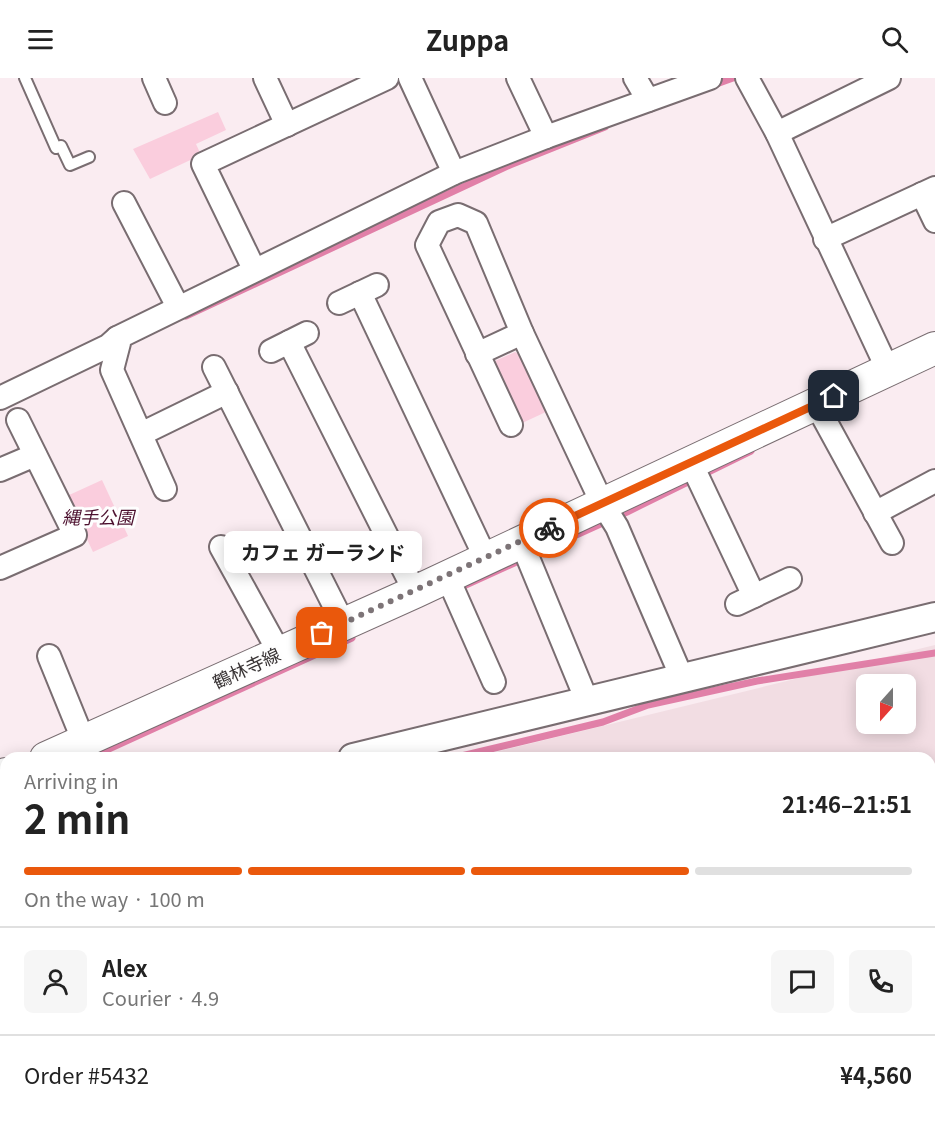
<!DOCTYPE html>
<html lang="en">
<head>
<meta charset="utf-8">
<style>
  :root { --surface:#fff; --page:#f6f6f6; --text:#222; --muted:#767676; --line:#e0e0e0; --accent:#ea580c }
  body { margin:0; font-family:Georgia,"Noto Sans JP",serif; background:var(--page); color:var(--text); height:100vh; display:flex; flex-direction:column; font-size:22px; white-space:nowrap }
  * { box-sizing:border-box; margin:0 }
  p { font-size:20px; color:var(--muted) }
  .icon { flex:none; width:33px; height:33px; fill:none; stroke:currentColor; stroke-width:2; stroke-linecap:round; stroke-linejoin:round }
  .map { position:relative; flex:1; overflow:hidden }
  .panel { position:absolute; left:0px; top:674px; width:936px; height:374px; display:flex; flex-direction:column; background:var(--surface); border-radius:18px 18px 0 0; box-shadow:0 3px 15px #0003 }
  .panel>* { flex:none }
  .needle { width:39px; rotate:201deg }
  .fabs { position:absolute; left:856px; top:596px; display:grid; gap:12px }
  .fabs a { display:grid; place-items:center; width:60px; height:60px; border-radius:9px; background:var(--surface); box-shadow:0 3px 15px #0003; font-size:30px }
  .pin { position:absolute; display:grid; place-items:center; width:51px; height:51px; color:#fff; margin:-26px; border-radius:12px; box-shadow:0 3px 9px #0006 }
  .courier { position:absolute; display:grid; place-items:center; width:60px; height:60px; margin:-30px; border:4px solid #ea580c; border-radius:50%; background:#fff; color:#222; box-shadow:0 2px 8px #0007 }
  .bubble { position:absolute; height:42px; border-radius:9px; background:var(--surface); box-shadow:0 3px 15px #0003; font-size:20px; font-weight:700; line-height:42px; text-align:center }
  .overview em { font-style:normal; font-weight:700 }
  .overview div { display:flex; flex-direction:column-reverse }
  .overview { display:flex; align-items:center; justify-content:space-between; height:102px; padding:0 24px }
  h1 { font-size:39px; font-weight:700; line-height:45px }
  .bar { display:grid; grid-template-columns:repeat(4,1fr); gap:9px 6px; align-content:center; height:72px; padding:0 24px }
  .bar i { height:8px; border-radius:4px; background:var(--line) }
  .bar .current { background:var(--accent) }
  .bar p { grid-column:span 4 }
  .line { display:flex; align-items:center; gap:15px; padding:0 24px; border-top:2px solid var(--line) }
  .line div { flex:1 }
  .round { display:grid; place-items:center; flex:none; width:63px; height:63px; border-radius:9px; background:var(--page) }
  header { display:flex; justify-content:space-between; align-items:center; height:78px; padding:0 24px; background:var(--surface); font-size:27px; font-weight:700 }
  .map>svg:first-child { display:block }
  .built { fill:#f2dde3; fill-rule:evenodd }
  .green { fill:#facddd }
  .lines { fill:none; stroke-linecap:round; stroke-linejoin:round }
  .stream { stroke:#e180a8; stroke-width:7 }
  .service-casing { stroke:#796d71; stroke-width:14 }
  .minor-casing { stroke:#796d71; stroke-width:26 }
  .tertiary-casing { stroke:#796d71; stroke-width:32 }
  .secondary-casing { stroke:#796d71; stroke-width:34 }
  .service { stroke:#fff; stroke-width:10 }
  .minor { stroke:#fff; stroke-width:22 }
  .tertiary { stroke:#fff; stroke-width:28 }
  .secondary { stroke:#fff; stroke-width:32 }
  .done { stroke:#7d7477; stroke-width:6; stroke-dasharray:0 10.8 }
  .route { stroke:#ea580c; stroke-width:8 }
  .labels { text-anchor:middle; dominant-baseline:central; stroke-width:6; stroke-linejoin:round; paint-order:stroke }
  .park-label { font-size:18px; font-style:italic; fill:#4c102e; stroke:#fefefe }
  .street-label { font-size:18px; fill:#393435; stroke:#fefefe }
</style>
</head>
<body>
<header><svg class="icon" aria-label="menu" viewBox="0 0 24 24"><path d="M4 6h16M4 12h16M4 18h16"/></svg>Zuppa<svg class="icon" aria-label="search" viewBox="0 0 24 24"><circle cx="10" cy="10" r="6"/><path d="M15 15l6 6"/></svg></header>
<div class="map">
<svg width="935" height="1046" viewBox="0 0 935 1046">
  <rect width="100%" height="100%" fill="#faecf1"/>
  <g class="built">
    <path d="M935,567V1046H60L58,1041H930V680L475,679ZM867,606H906V645H867Z"/>
    <path d="M6,794V931L0,918V796Z"/>
  </g>
  <g class="green">
    <path d="M218,34L226,52L196,66L201,77L150,101L133,71Z"/>
    <path d="M515,274L524,279L548,333L518,347L493,292L495,283Z"/>
    <path d="M102,402L128,458L93,474L67,418Z"/>
  </g>
  <g class="lines">
    <g class="stream">
      <path d="M711,8L733,0"/>
      <path d="M186,238L510,87L605,49"/>
      <path d="M457,511L627,434L751,373"/>
      <path d="M89,680L352,560"/>
      <path d="M453,680L603,644L648,627L757,603L935,575"/>
      <path d="M0,720L6,718"/>
      <path d="M0,787L6,786"/>
      <path d="M0,930L6,942"/>
      <path d="M54,1041L56,1046"/>
    </g>
    <g class="service-casing">
      <path id="service" d="M25,0L56,70L61,68L70,87L89,79"/>
    </g>
    <g class="minor-casing">
      <g id="minor">
        <path d="M154,0L165,25"/>
        <path d="M265,0L287,47"/>
        <path d="M410,0L454,95"/>
        <path d="M518,0L546,59"/>
        <path d="M635,0L648,22"/>
        <path d="M747,0L777,55L888,292"/>
        <path d="M777,55L889,0"/>
        <path d="M922,116L935,143"/>
        <path d="M124,125L178,229"/>
        <path d="M825,161L935,110"/>
        <path d="M254,191L203,86L387,0"/>
        <path d="M360,215L486,481"/>
        <path d="M339,225L377,207"/>
        <path d="M289,264L415,514"/>
        <path d="M271,273L307,255"/>
        <path d="M477,276L522,255"/>
        <path d="M214,289L343,545"/>
        <path d="M0,320L108,268L117,260"/>
        <path d="M816,326L892,465"/>
        <path d="M511,347L427,167L439,144L458,137L476,145L522,255L602,425L617,449L682,600"/>
        <path d="M141,356L227,314"/>
        <path d="M691,385L754,518"/>
        <path d="M0,392L35,377"/>
        <path d="M165,411L112,292L119,265L117,260L454,95L546,59L710,0"/>
        <path d="M875,435L935,403"/>
        <path d="M521,463L587,623"/>
        <path d="M221,469L279,574"/>
        <path d="M0,490L75,457L18,342"/>
        <path d="M447,498L494,604"/>
        <path d="M737,526L790,501"/>
        <path d="M49,578L84,664"/>
      </g>
    </g>
    <g class="tertiary-casing">
      <g id="tertiary">
        <path d="M353,680L935,539"/>
        <path d="M0,763L6,762"/>
      </g>
    </g>
    <g class="secondary-casing">
      <g id="secondary">
        <path d="M46,680L415,514L935,270"/>
        <path d="M0,698L6,696"/>
      </g>
    </g>
    <use href="#service" class="service"/>
    <use href="#minor" class="minor"/>
    <use href="#tertiary" class="tertiary"/>
    <use href="#secondary" class="secondary"/>
  </g>
  <g class="lines">
    <path class="done" d="M322,555L549,450"/>
    <path class="route" d="M549,450L834,318"/>
  </g>
  <g class="labels">
    <g class="park-label">
      <text x="98" y="438">縄手公園</text>
    </g>
    <g class="street-label">
      <text transform="translate(246 589) rotate(-25)">鶴林寺線</text>
    </g>
  </g>
</svg>
<div class="fabs">
<a><svg class="needle" viewBox="-14 -14 28 28"><path d="M0-13l5 13h-10z" fill="#e53935"/><path d="M0 13l5-13h-10z" fill="#767676"/></svg></a>
</div>
<div class="pin" style="left:322px;top:555px;background:#ea580c"><svg class="icon" aria-label="bag" viewBox="0 0 24 24"><path d="M5 8h14l-1 12H6zM9 8a3 3 0 0 1 6 0"/></svg></div>
<div class="pin" style="left:834px;top:318px;background:#1f2937"><svg class="icon" aria-label="home" viewBox="0 0 24 24"><path d="M3 11l9-7 9 7M6 9v11h12V9"/></svg></div>
<div class="courier" style="left:549px;top:450px"><svg class="icon" aria-label="bike" viewBox="0 0 24 24"><circle cx="6" cy="16" r="4"/><circle cx="18" cy="16" r="4"/><path d="M6 16l4-8h5l3 8M10 8l3 8H6M13 5h3"/></svg></div>
<div class="bubble" style="left:224px;top:453px;width:198px">カフェ ガーランド</div>
<section class="panel">
<div class="overview"><div><h1>2 min</h1><p>Arriving in</p></div><em>21:46–21:51</em></div>
<div class="bar"><i class="current"></i><i class="current"></i><i class="current"></i><i></i><p>On the way · 100 m</p></div>
<div class="line" style="height:108px"><a class="round"><svg class="icon" aria-label="person" viewBox="0 0 24 24"><circle cx="12" cy="8" r="4"/><path d="M4 21q1-7 8-7t8 7"/></svg></a><div><b>Alex</b><p>Courier · 4.9</p></div><a class="round"><svg class="icon" aria-label="chat" viewBox="0 0 24 24"><path d="M4 5h16v11H9l-5 4z"/></svg></a><a class="round"><svg class="icon" aria-label="phone" viewBox="0 0 24 24"><path d="M5 4h4l2 5-3 2q2 4 5 5l2-3 5 2v4C11 20 4 13 5 4z"/></svg></a></div>
<div class="line" style="height:78px"><div>Order #5432</div><b>¥4,560</b></div>
</section>
</div>
</body>
</html>
